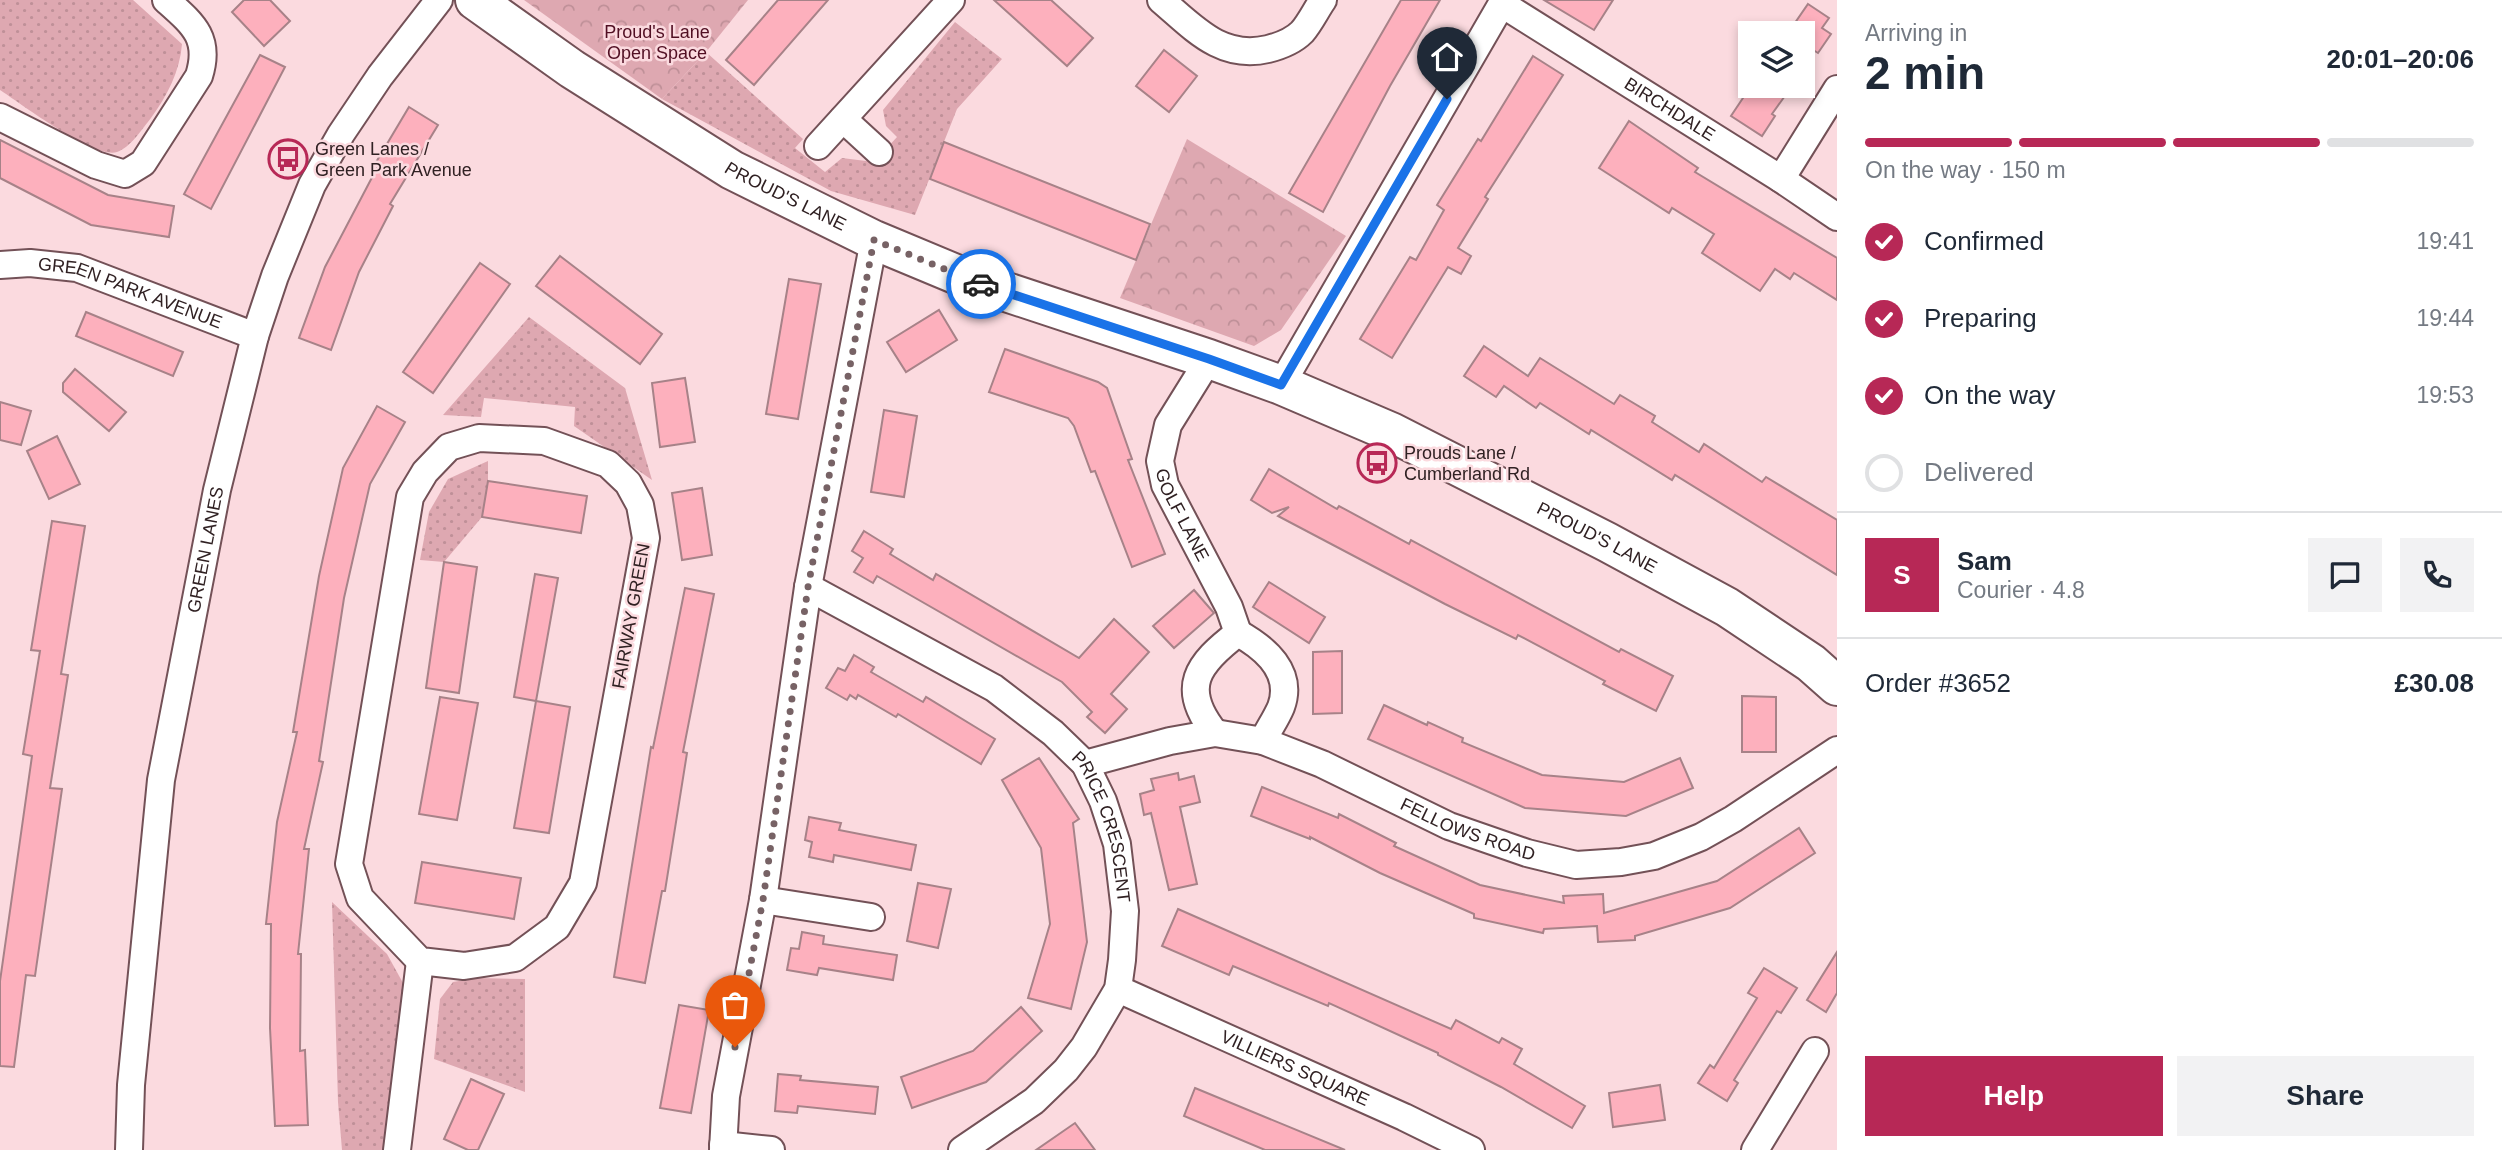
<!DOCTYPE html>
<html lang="en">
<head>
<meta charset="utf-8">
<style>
  :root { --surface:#fff; --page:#f2f2f3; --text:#1f2937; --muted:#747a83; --line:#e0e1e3; --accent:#b72856 }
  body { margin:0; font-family:Helvetica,sans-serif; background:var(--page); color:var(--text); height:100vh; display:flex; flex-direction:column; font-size:26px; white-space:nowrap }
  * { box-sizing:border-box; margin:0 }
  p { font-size:23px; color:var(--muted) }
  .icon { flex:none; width:38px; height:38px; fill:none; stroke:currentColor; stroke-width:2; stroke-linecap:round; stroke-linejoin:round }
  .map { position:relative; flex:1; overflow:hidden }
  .details { display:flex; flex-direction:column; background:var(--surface); width:665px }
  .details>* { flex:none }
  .controls { position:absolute; left:1738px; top:21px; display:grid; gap:14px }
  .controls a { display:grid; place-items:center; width:77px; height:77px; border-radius:0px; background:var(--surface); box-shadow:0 4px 10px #0003; font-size:35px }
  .pin { position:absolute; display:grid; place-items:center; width:60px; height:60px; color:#fff; margin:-72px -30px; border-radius:50% 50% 50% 0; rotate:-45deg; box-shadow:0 0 7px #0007 }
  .pin .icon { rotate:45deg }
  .courier { position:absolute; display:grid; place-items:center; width:70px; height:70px; margin:-35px; border:5px solid #1a73e8; border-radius:50%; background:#fff; color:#222; box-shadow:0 2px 9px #0007 }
  .head em { font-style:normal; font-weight:700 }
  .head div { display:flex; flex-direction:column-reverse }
  .head { display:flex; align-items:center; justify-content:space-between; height:119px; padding:0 28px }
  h1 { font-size:46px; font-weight:700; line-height:52px }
  .bar { display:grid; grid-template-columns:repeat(4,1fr); gap:10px 7px; align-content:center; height:84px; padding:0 28px }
  .bar i { height:9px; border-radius:5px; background:var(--line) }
  .bar .on { background:var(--accent) }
  .bar p { grid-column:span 4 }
  .line { display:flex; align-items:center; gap:18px; padding:0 28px; border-top:2px solid var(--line) }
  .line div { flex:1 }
  .round { display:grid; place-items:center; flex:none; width:74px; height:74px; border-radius:0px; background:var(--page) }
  ol { padding:0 28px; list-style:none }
  li { display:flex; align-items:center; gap:21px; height:77px }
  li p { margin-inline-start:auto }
  li .icon { padding:7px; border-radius:50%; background:var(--accent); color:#fff; stroke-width:4 }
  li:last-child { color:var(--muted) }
  li i { width:38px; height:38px; border:4px solid var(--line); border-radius:50% }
  .cta { display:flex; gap:14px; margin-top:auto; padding:14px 28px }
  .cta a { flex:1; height:80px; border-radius:0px; background:var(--accent); color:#fff; font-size:28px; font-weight:700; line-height:80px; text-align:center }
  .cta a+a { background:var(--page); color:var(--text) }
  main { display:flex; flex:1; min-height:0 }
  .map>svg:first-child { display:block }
  .grass { fill:url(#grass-dots) }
  .park { fill:url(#park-crowns) }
  .building { fill:#fdb0bd; stroke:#a78288; stroke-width:2 }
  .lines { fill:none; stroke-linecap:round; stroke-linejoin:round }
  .street-casing { stroke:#735157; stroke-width:30 }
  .secondary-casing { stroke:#735157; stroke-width:42 }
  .street { stroke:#fff; stroke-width:26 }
  .secondary { stroke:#fff; stroke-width:38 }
  .done { stroke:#776265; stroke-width:7; stroke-dasharray:0 12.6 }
  .route { stroke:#1a73e8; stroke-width:9 }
  .labels { text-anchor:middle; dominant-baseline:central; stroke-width:5; stroke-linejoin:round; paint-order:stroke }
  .park-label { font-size:18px; fill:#510f23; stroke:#fbdadf }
  .street-label { font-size:18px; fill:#302123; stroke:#fbdadf }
  .poi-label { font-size:18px; fill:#302123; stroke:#fbdadf; text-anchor:start }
</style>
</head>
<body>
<main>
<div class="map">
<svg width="1837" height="1150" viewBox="0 0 1837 1150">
  <defs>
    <pattern id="grass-dots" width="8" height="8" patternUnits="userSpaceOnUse" patternTransform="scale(1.75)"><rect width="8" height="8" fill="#dea8b1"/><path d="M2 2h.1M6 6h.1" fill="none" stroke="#bf9098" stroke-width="1.8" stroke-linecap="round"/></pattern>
    <pattern id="park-crowns" width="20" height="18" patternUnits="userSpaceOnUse" patternTransform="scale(1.75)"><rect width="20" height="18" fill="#dea8b1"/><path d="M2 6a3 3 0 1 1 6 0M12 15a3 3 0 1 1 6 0" fill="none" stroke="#bf9098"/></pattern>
  </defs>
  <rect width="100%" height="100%" fill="#fbdadf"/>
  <g class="grass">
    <path d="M0,0H133L182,44C180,71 167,96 151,118C142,129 131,147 117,152C96,160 20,103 0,90Z"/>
    <path d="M955,22L1002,59L957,109L915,215L831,191L662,99L706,52L803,139L795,148L825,172L842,158L874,162L897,137L886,126L883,110Z"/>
    <path d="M529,317L625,388L652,480L574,426L575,407L484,398L481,417L443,415Z"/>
    <path d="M488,461V481L482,517L444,562L420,560L429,512L448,479Z"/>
    <path d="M332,902L387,954L403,983L405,1019L385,1150H342L338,1102Z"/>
    <path d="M477,978L525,979V1092L434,1059L440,999L453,982Z"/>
  </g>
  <g class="park">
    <path d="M524,0H748L706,52L662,99Z"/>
    <path d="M1187,139L1346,236L1281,330L1254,346L1120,298Z"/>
  </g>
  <g class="building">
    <path d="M244,0H270L290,21L264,46L232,12Z"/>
    <path d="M778,0H828L754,85L726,60Z"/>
    <path d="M994,0H1051L1093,38L1067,66Z"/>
    <path d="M1401,0H1440L1390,86L1323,212L1289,193Z"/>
    <path d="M1544,0H1613L1594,30Z"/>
    <path d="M1808,4L1829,18L1822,28L1831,34L1818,53L1802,43V33H1788Z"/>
    <path d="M1164,50L1197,76L1169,112L1136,86Z"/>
    <path d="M260,55L285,67L211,209L184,194Z"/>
    <path d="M1533,56L1563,75L1485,197L1488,199L1458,248L1471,256L1461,274L1448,267L1392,358L1360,339L1410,257L1416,260L1444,210L1437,205L1478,139L1481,141Z"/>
    <path d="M1751,86H1792L1772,114L1775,116L1762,136L1731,116Z"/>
    <path d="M409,107L438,125L390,204L393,206L359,272L331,350L299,338L325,267L378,166L375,164Z"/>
    <path d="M1629,121L1698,168L1695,172L1837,258V300L1794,273L1790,279L1775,269L1760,291L1702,253L1714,234L1672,208L1669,213L1599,168Z"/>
    <path d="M0,140L108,195L174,206L169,237L91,225L0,178Z"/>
    <path d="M944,142L1150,224L1136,260L930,179Z"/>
    <path d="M560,256L662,334L640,364L536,286Z"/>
    <path d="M480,263L510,284L433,393L403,372Z"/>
    <path d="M789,279L821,284L798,419L766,414Z"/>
    <path d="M939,310L957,340L906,372L887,342Z"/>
    <path d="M86,312L183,352L173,376L76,336Z"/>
    <path d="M1484,346L1528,376L1540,358L1614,404L1620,395L1655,416L1652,422L1699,452L1704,444L1762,482L1766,477L1837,520V575L1675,475L1672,480L1591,430L1589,434L1540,403L1536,408L1504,386L1496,397L1464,376Z"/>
    <path d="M1005,349L1098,382L1107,388L1132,459L1128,460L1165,554L1132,567L1095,471L1091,472L1074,426L1068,418L989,392Z"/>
    <path d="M75,369L126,412L109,431L63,392V383Z"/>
    <path d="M685,378L695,442L660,447L652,383Z"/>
    <path d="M0,402L31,411L21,445L0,440Z"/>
    <path d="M377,406L405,422L370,484L344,598L319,761L323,762L304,849H309L298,954H301L300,1051L305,1050L308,1125L275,1126L270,1028L271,924H266L277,822L297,732H293L319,576L343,468Z"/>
    <path d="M884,410L917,416L904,497L871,492Z"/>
    <path d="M57,436L80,484L49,499L27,451Z"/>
    <path d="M1269,469L1337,509L1339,506L1409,544L1411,540L1619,652L1621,649L1673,676L1656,711L1603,684L1605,681L1518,635L1516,639L1445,604L1278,516L1289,507L1272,513L1251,500Z"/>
    <path d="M488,481L587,496L581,533L482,517Z"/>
    <path d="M702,488L712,555L682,560L672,493Z"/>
    <path d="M52,521L85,526L61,674L68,675L50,788L62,789L35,976L26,975L14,1067L0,1066V981L32,756L23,754L40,651L31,650Z"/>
    <path d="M864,531L893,549L890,554L933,580L936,574L1079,658L1114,619L1149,652L1111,694L1127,709L1105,733L1087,717L1092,712L1062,682L877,576L873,583L854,572L863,558L852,551Z"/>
    <path d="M444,562L477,567L459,693L426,688Z"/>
    <path d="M535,574L558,578L536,701L514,697Z"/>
    <path d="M1269,582L1325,617L1309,643L1253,607Z"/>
    <path d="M685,588L714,594L683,752L687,753L665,891H662L645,983L614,977L651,747L653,748Z"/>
    <path d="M1194,590L1214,613L1174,648L1153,626Z"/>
    <path d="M1342,651V713L1313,714V652Z"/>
    <path d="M854,655L874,667L871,672L923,702L926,697L995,739L981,764L898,714L896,717L858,695L856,699L850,695L847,700L826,688L838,668L845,671Z"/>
    <path d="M1742,696L1776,697V752H1742Z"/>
    <path d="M440,697L478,703L457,820L419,814Z"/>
    <path d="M536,701L570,707L549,833L514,828Z"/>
    <path d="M1384,705L1427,725L1428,722L1463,738L1462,742L1542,775L1624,782L1680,758L1693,788L1626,816L1525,808L1368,739Z"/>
    <path d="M1039,758L1079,819L1073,823L1087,942L1071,1009L1028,998L1050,924L1041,848L1002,780Z"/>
    <path d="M1178,773L1179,780L1194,776L1200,802L1180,807L1197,884L1169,890L1151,813L1144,815L1140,794L1154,790L1151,779Z"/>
    <path d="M1262,787L1338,818L1339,814L1396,843L1394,846L1480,885L1564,903L1563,896L1603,894L1604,913L1717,881L1799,828L1815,853L1730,908L1635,936V940L1598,942L1597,926L1544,929L1543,933L1474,918V914L1380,873L1310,837V839L1251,816Z"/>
    <path d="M809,817L841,823L839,830L916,845L911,870L834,855L833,862L809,857L812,842L805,840Z"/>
    <path d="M422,862L521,878L514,919L415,903Z"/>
    <path d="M918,883L951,889L938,948L907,941Z"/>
    <path d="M1178,909L1451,1029L1456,1020L1499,1043L1502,1038L1522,1049L1514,1064L1585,1106L1572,1128L1501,1087L1438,1055V1053L1329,1003L1328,1006L1233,966L1229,975L1162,946Z"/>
    <path d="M802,932L824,936L823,944L897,955L893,980L819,968L817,975L787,970L791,948L799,949Z"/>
    <path d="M1837,952V993L1826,1012L1807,1000Z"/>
    <path d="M1764,968L1797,988L1781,1013L1777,1011L1734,1080L1738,1083L1727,1101L1698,1083L1710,1065L1714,1068L1757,998L1748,993Z"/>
    <path d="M679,1005L709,1010L691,1113L660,1108Z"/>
    <path d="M1021,1007L1042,1031L986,1082L912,1108L901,1077L973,1051Z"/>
    <path d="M778,1074L801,1076L800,1080L878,1087L875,1114L798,1106L797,1113L775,1111Z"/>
    <path d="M471,1079L504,1094L478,1150H468L444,1139Z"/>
    <path d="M1660,1085L1665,1120L1613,1127L1609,1093Z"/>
    <path d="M1195,1088L1345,1150H1265L1184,1116Z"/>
    <path d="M1075,1123L1095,1150H1036Z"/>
  </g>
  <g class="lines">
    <g class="street-casing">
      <g id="street">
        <path d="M1161,0C1194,28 1221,60 1268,49C1280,46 1293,41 1302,32C1310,23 1316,10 1323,0"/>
        <path id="s1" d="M1502,4L1781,179L1837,217"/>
        <path d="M0,117L96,165L125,174L143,163L199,76C211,38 193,24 166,0"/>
        <path d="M843,119L879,152"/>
        <path d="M818,146L951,0"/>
        <path d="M1781,179L1837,89"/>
        <path id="s2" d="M0,265L30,263L77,268L255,336"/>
        <path id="s3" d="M1209,359L1168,425L1160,461L1165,485L1229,607L1238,633"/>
        <path d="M1281,385L1504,0"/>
        <path d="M479,438L544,441L608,464L628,483L640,505L646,538L583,883L557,927L515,958L464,966L420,961L360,898L349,864L410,497L425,472L449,447Z"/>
        <path id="s4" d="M808,587L994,688L1053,733L1085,764L1103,801L1117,844L1125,911L1122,960L1118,989L1084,1047L1066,1070L1034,1101L962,1150"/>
        <path d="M1215,733C1179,688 1197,664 1238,633C1265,648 1294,672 1281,707C1276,719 1268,730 1263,741"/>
        <path id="s5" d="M1085,764L1170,741L1215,733L1263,741L1322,764L1449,826L1527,853L1576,865L1621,862L1654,856L1701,837L1733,819L1837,750"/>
        <path d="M763,900L871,917"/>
        <path id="s6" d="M1118,989L1404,1117L1471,1150"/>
        <path d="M723,1145L771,1150"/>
        <path id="s7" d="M129,1150L131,1085L161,780L217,490L255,336L275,276L312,185L341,134L380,76L439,0"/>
        <path d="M397,1150L420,961"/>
        <path d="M723,1150L726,1096L763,900L808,587L874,240"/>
        <path d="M1755,1150L1815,1051"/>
      </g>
    </g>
    <g class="secondary-casing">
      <g id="secondary">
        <path id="s8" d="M475,0L572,69L732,170L874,240L970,280L1209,359L1281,385L1391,432L1607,542L1727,607L1811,663L1837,686"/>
      </g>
    </g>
    <use href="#street" class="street"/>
    <use href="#secondary" class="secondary"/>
  </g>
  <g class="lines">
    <path class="done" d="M735,1047L763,900L808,587L874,240L981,284"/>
    <path class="route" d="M981,284L1209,359L1281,385L1447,99"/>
  </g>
  <defs>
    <g id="bus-ring" transform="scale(2.0125)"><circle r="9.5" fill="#fbdadf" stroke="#b72856" stroke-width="1.5"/><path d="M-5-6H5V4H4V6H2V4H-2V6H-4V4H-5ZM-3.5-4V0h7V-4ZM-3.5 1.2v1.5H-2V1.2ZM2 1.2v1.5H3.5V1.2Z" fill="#b72856"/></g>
  </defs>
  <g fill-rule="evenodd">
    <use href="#bus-ring" x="288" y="159"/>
    <use href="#bus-ring" x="1377" y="463"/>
  </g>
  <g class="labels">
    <g class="park-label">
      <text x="657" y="32">Proud's Lane<tspan x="657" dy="21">Open Space</tspan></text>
    </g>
    <g class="street-label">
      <text stroke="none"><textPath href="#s1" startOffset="198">BIRCHDALE</textPath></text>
      <text stroke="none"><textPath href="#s8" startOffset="368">PROUD'S LANE</textPath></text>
      <text stroke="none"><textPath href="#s2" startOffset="135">GREEN PARK AVENUE</textPath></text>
      <text stroke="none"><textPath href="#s3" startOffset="173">GOLF LANE</textPath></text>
      <text stroke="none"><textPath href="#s8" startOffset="1250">PROUD'S LANE</textPath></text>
      <text stroke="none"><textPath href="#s7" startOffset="606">GREEN LANES</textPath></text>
      <text transform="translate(631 616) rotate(-80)">FAIRWAY GREEN</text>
      <text stroke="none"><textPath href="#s5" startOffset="406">FELLOWS ROAD</textPath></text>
      <text stroke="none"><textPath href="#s4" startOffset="396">PRICE CRESCENT</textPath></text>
      <text stroke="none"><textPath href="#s6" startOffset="194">VILLIERS SQUARE</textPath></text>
    </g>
    <g class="poi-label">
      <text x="315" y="149">Green Lanes /<tspan x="315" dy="21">Green Park Avenue</tspan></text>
      <text x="1404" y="453">Prouds Lane /<tspan x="1404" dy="21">Cumberland Rd</tspan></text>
    </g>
  </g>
</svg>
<div class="controls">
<a><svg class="icon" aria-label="layers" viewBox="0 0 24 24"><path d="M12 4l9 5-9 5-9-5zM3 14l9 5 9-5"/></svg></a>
</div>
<div class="pin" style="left:735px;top:1047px;background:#ea580c"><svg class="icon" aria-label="bag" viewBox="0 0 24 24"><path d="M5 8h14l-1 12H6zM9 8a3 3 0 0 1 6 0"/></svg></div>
<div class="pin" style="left:1447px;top:99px;background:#1f2937"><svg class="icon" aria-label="home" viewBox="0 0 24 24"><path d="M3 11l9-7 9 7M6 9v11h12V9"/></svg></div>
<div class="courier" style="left:981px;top:284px"><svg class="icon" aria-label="car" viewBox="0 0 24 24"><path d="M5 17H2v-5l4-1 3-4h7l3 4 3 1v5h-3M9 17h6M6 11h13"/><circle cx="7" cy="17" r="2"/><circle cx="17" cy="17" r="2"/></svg></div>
</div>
<section class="details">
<div class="head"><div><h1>2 min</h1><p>Arriving in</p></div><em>20:01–20:06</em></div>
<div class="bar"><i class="on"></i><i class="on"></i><i class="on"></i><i></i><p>On the way · 150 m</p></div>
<ol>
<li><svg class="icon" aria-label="check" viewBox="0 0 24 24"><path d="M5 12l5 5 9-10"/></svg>Confirmed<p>19:41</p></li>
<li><svg class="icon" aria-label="check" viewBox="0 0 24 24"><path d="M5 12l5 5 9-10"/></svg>Preparing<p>19:44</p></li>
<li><svg class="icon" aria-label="check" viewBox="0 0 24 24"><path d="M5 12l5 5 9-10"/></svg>On the way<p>19:53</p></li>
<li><i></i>Delivered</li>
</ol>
<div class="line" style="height:126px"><b class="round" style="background:var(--accent);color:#fff">S</b><div><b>Sam</b><p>Courier · 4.8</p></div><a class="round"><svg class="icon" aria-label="chat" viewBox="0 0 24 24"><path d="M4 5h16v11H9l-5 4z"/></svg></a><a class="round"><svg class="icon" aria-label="phone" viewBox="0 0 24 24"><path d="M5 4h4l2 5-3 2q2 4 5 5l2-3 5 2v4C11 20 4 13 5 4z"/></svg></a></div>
<div class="line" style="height:91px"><div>Order #3652</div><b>£30.08</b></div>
<div class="cta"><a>Help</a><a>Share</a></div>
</section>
</main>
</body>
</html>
